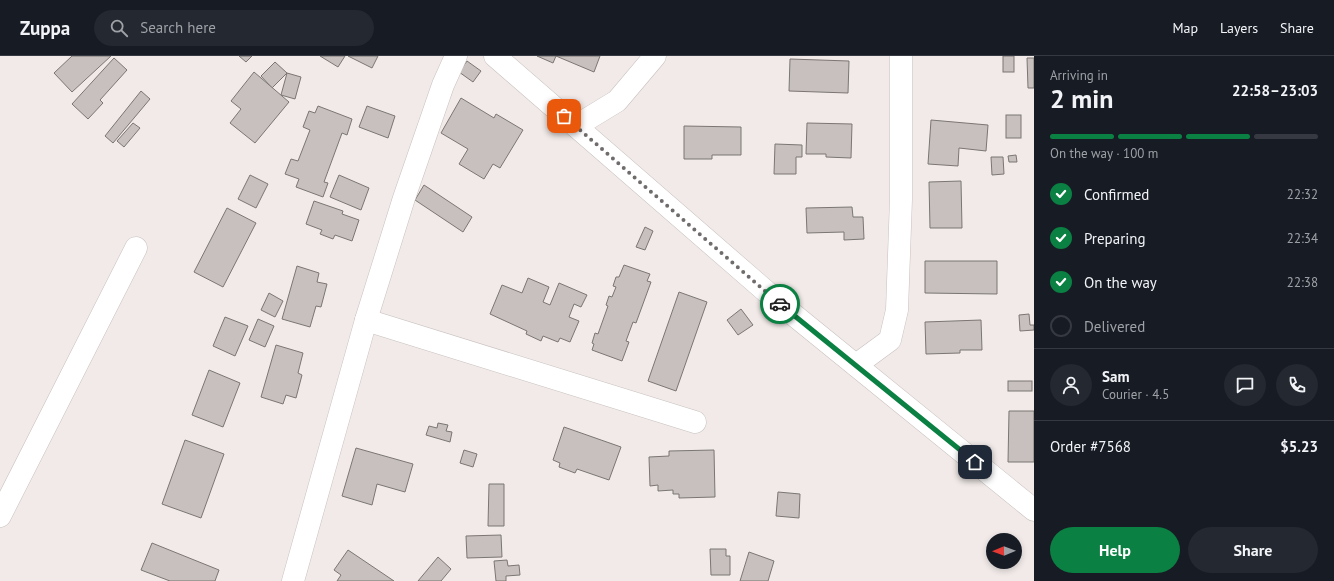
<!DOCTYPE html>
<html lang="en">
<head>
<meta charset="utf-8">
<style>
  :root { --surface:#171b24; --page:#242831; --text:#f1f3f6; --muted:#9ea1a6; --line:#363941; --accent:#0b8043 }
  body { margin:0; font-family:"PT Sans",sans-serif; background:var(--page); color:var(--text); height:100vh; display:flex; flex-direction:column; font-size:15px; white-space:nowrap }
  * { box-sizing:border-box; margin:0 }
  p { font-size:13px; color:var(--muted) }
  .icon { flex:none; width:22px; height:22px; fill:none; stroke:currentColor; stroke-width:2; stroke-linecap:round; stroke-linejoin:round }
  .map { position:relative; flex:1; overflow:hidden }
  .drawer { display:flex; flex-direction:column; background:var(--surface); width:300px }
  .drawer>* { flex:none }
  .needle { width:26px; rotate:269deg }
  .fabs { position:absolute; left:986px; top:477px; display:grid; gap:8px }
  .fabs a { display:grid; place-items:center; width:36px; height:36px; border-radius:50%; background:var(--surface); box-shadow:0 2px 6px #0003; font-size:20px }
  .pin { position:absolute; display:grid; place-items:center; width:34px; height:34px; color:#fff; margin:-17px; border-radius:8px; box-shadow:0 2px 6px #0006 }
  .courier { position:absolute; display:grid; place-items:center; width:40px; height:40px; margin:-20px; border:3px solid #0b8043; border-radius:50%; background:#fff; color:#222; box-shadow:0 1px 5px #0007 }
  .head em { font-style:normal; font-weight:700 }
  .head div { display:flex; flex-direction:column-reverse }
  .head { display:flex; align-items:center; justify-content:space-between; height:68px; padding:0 16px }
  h1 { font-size:26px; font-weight:700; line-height:30px }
  .bar { display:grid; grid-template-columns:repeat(4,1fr); gap:6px 4px; align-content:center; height:48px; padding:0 16px }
  .bar i { height:5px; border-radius:3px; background:var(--line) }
  .bar .selected { background:var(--accent) }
  .bar p { grid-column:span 4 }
  .line { display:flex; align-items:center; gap:10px; padding:0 16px; border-top:1px solid var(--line) }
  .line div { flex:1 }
  .round { display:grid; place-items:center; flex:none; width:42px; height:42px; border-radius:21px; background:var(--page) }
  ol { padding:0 16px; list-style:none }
  li { display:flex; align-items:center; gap:12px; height:44px }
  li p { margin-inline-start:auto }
  li .icon { padding:4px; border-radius:50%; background:var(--accent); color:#fff; stroke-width:4 }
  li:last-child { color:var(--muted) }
  li i { width:22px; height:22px; border:2px solid var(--line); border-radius:50% }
  .action { display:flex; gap:8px; margin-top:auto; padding:8px 16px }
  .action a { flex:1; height:46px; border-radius:24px; background:var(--accent); color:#fff; font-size:16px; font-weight:700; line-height:46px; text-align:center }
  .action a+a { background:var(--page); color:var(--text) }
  header { display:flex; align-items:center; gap:24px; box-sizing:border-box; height:56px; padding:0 20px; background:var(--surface); border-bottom:1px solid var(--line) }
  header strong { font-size:19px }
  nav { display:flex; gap:22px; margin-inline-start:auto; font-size:14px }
  .search { width:280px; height:36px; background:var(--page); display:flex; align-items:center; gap:10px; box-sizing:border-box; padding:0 14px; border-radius:22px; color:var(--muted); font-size:15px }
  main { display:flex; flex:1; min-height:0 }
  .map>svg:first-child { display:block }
  .building { fill:#c7c0be; stroke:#7b7673 }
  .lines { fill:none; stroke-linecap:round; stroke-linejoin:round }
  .minor-casing { stroke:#c8c1bf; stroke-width:23 }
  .minor { stroke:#fff; stroke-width:22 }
  .done { stroke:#706c6b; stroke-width:4; stroke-dasharray:0 7.2 }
  .route { stroke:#0b8043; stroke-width:5 }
</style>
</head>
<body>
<header>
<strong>Zuppa</strong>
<div class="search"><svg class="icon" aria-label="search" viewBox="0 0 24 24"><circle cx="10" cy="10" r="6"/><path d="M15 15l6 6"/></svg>Search here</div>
<nav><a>Map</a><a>Layers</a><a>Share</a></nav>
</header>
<main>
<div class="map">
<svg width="1034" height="525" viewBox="0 0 1034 525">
  <rect width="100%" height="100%" fill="#f1eae8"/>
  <g class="building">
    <path d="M72,0H111L72,36L54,17Z"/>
    <path d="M239,0H252L246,6Z"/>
    <path d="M320,0H345L338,11Z"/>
    <path d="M348,0H378L372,12Z"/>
    <path d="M537,0H600L594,16L556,0L553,7Z"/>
    <rect x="1003" y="0" width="11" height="16"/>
    <path d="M114,2L127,14L100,44L103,47L88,63L72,48Z"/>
    <path d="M1027,2H1034V32H1028Z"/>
    <path d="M790,3L849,5L848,37L789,35Z"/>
    <path d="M467,5L481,15L473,26L459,16Z"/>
    <path d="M275,6L287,17L272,32L261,20Z"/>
    <path d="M254,16L289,46L255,87L230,67L241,53L231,45Z"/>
    <path d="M287,17L301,21L295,43L281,39Z"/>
    <path d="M141,35L150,43L113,87L105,80Z"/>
    <path d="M461,42L494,62L496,58L523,74L500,112L493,108L484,123L459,108L468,93L441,77Z"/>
    <path d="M318,50L352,63L347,79L342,77L324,126L328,127L323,141L296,131L299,123L285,118L291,103L298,105L310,74L303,71L309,55L315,57Z"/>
    <path d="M367,50L395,60L388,82L359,71Z"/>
    <rect x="1006" y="59" width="15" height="23"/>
    <path d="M931,64L988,69L986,95L959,92L958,110L928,108Z"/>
    <path d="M133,67L140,72L124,91L117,85Z"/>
    <path d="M807,67L852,68L851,102L826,101V98H806Z"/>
    <path d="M684,70L741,71V99H712V103H684Z"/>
    <path d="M775,88L802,89V101H796V118H774Z"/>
    <path d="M1016,99L1017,106H1009L1008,100Z"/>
    <path d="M991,101H1003L1004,118L992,119Z"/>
    <path d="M250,119L268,128L256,152L238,143Z"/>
    <path d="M339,119L369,132L361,154L330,141Z"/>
    <path d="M961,125L962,172H930L929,126Z"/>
    <path d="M424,129L472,161L463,176L415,144Z"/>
    <path d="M314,145L343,155L342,158L359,164L352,185L335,179L333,183L320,178L322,174L306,168Z"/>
    <path d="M852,151L853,161H863L864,183L844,184V176L807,177L806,152Z"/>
    <path d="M227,152L256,167L223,231L194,216Z"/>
    <path d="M645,171L653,175L645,194L636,191Z"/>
    <path d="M925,205H997V238L925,237Z"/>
    <path d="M624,209L650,218L647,225L651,226L636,267L633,266L626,285L629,286L622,305L592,294L594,288L592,287L595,277L598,278L608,250L606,249L609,240L612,241L616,231L613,230L616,221H619Z"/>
    <path d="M297,210L319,217L317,226L327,228L321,251L316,250L310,271L282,263Z"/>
    <path d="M528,222L549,231L543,246L550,249L559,227L587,239L581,251L574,248L569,261L579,265L570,286L560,282L558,286L543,280L541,285L526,278L527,275L490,258L502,229L522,237Z"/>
    <path d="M679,236L707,246L676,335L648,325Z"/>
    <path d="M269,237L283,245L275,261L261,254Z"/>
    <path d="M741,253L753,269L738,279L727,264Z"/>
    <path d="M1029,258L1030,269H1034V274L1020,275L1019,259Z"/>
    <path d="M225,261L248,270L235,300L213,290Z"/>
    <path d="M258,263L274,270L265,291L249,284Z"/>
    <path d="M981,264L982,294H960V297L926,298L925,266Z"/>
    <path d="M276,289L303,297L298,317L302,319L296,342L286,339L283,348L261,341Z"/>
    <path d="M209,314L240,327L223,371L192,359Z"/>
    <rect x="1008" y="325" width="24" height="10"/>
    <path d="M1009,355H1034V406H1008Z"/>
    <path d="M438,367L448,369L446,375L452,376L450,386L426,379L429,370L437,372Z"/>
    <path d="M564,371L621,391L609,424L577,413L575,417L559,411L560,407L553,404Z"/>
    <path d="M185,384L224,398L201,462L162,448Z"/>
    <path d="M356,392L413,408L405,436L377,428L372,449L342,440Z"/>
    <path d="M464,394L477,398L473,411L460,407Z"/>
    <path d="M714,394L715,441L679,442V438H673V434L658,435V429L650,430L649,401L669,400V395Z"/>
    <path d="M489,428H504V470H488Z"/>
    <path d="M778,436L800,438L799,462L776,460Z"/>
    <path d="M501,479L502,501L467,502L466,480Z"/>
    <path d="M152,487L219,514L215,525H170L141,514Z"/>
    <path d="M710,493H726V500H730V519H711Z"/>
    <path d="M348,494L394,525H337L341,519L334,514Z"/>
    <path d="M749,496L774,505L768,525H740Z"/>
    <path d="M438,501L451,513L441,525H418Z"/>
    <path d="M507,504L508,510L519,509L520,519L506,520V525H496L494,505Z"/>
  </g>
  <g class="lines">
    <g class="minor-casing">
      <g id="minor">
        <path d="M495,0L784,251L1034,454"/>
        <path d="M576,70L617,45L655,0"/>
        <path d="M366,264L695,366"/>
        <path d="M856,309L890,284L897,254L901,143V0"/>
        <path d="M0,460L136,192"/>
        <path d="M293,525L366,264L404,142L443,29L456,0"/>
      </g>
    </g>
    <use href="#minor" class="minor"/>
  </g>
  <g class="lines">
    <path class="done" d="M564,60L780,248"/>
    <path class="route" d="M780,248L975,406"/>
  </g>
</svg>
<div class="fabs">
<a><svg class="needle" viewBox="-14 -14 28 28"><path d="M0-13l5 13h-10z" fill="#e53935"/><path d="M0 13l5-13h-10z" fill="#9ea1a6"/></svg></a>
</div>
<div class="pin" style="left:564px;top:60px;background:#ea580c"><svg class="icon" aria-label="bag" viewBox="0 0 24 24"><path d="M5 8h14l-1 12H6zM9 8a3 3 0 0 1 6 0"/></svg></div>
<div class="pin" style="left:975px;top:406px;background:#1f2937"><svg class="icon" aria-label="home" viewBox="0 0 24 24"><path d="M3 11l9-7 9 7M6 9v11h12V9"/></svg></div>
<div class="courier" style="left:780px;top:248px"><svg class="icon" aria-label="car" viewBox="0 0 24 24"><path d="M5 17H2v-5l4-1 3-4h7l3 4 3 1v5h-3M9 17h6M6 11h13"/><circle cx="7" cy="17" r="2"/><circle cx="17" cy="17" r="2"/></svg></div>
</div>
<section class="drawer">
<div class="head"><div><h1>2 min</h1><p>Arriving in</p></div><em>22:58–23:03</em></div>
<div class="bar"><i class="selected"></i><i class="selected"></i><i class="selected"></i><i></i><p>On the way · 100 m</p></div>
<ol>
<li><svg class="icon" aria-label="check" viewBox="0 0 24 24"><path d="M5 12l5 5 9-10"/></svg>Confirmed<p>22:32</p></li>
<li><svg class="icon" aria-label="check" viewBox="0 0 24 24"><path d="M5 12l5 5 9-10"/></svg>Preparing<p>22:34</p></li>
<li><svg class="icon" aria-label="check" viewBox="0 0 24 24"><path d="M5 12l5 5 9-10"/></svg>On the way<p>22:38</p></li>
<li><i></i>Delivered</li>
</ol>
<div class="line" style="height:72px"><a class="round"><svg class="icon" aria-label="person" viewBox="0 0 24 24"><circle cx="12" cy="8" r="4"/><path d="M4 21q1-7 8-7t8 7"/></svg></a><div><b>Sam</b><p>Courier · 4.5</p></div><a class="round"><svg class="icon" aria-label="chat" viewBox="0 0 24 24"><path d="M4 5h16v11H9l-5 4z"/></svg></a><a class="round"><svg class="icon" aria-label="phone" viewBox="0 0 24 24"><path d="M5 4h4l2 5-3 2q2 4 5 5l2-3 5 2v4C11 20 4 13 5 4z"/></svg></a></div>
<div class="line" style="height:52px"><div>Order #7568</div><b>$5.23</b></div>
<div class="action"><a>Help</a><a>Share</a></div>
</section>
</main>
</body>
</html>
